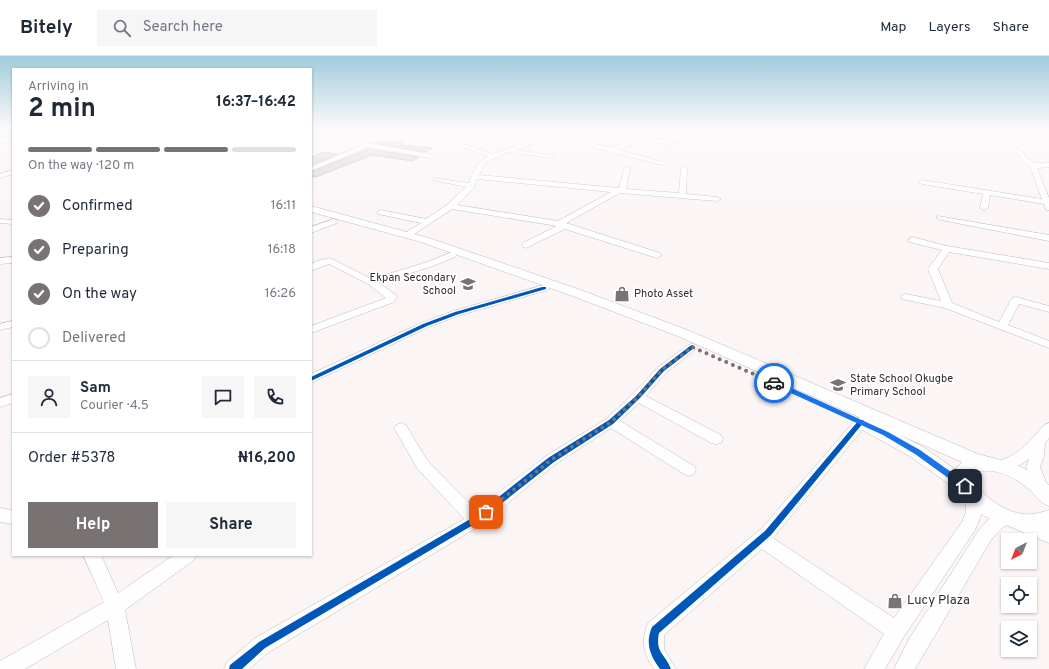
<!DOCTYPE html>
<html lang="en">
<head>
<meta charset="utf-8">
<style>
  :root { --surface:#fff; --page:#f6f6f7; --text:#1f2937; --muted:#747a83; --line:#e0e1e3; --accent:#787273 }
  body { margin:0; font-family:Overpass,sans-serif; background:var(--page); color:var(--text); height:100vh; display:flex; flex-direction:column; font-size:15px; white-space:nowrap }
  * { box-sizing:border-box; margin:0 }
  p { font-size:13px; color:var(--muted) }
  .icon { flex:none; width:22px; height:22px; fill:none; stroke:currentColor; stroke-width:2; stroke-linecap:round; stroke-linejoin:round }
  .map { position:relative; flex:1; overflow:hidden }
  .panel { position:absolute; left:12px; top:12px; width:300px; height:488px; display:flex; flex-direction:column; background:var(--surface); border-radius:0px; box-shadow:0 1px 3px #0004 }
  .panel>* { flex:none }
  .needle { width:26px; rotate:222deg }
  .controls { position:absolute; left:1001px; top:477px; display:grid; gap:8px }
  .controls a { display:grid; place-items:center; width:36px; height:36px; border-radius:0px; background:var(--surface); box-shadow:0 1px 3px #0004; font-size:20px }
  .pin { position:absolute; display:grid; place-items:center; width:34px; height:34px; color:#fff; margin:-17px; border-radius:8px; box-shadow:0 2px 6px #0006 }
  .courier { position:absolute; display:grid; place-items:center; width:40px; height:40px; margin:-20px; border:3px solid #1a73e8; border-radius:50%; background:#fff; color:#222; box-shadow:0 1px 5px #0007 }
  .summary em { font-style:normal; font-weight:700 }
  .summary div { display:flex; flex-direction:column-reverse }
  .summary { display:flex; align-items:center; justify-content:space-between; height:68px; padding:0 16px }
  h1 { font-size:26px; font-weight:700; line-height:30px }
  .bar { display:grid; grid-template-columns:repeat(4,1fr); gap:6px 4px; align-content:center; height:48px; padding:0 16px }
  .bar i { height:5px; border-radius:3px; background:var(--line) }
  .bar .selected { background:var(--accent) }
  .bar p { grid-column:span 4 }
  .line { display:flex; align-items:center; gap:10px; padding:0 16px; border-top:1px solid var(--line) }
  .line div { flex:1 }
  .round { display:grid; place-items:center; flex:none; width:42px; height:42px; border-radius:0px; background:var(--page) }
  ol { padding:0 16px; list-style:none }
  li { display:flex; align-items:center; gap:12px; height:44px }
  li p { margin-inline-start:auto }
  li .icon { padding:4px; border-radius:50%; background:var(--accent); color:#fff; stroke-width:4 }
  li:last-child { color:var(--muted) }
  li i { width:22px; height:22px; border:2px solid var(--line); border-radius:50% }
  .action { display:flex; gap:8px; margin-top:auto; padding:8px 16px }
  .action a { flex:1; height:46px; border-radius:0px; background:var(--accent); color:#fff; font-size:16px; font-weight:700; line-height:46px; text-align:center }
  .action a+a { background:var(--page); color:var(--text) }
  header { display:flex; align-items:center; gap:24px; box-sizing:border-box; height:56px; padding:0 20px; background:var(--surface); border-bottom:1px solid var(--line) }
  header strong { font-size:19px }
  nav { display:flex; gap:22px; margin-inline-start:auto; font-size:14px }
  .search { width:280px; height:36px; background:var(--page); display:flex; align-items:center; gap:10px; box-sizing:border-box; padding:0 14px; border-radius:0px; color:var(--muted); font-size:15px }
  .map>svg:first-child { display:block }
  .water { fill:#d7edca }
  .building { fill:#dad4d6; stroke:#c2bcbd }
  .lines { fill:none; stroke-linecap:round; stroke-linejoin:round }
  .minor-casing { stroke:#c1bcbd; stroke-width:1 }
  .major-casing { stroke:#c1bcbd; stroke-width:1 }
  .minor { fill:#fefefe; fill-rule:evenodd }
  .major { fill:#fefefe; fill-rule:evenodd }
  .cycleway-casing { stroke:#fff; stroke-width:2 }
  .cycleway { fill:#0057b8; fill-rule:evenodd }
  .route { fill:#1a73e8 }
  .done { stroke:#787273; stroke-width:4; stroke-dasharray:0 7.2 }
  .labels { text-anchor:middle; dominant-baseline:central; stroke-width:3.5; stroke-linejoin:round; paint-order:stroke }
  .poi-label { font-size:11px; fill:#322b2d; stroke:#fff; text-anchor:start }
  .near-poi-label { font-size:13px; fill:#322b2d; stroke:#fff; text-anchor:start }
</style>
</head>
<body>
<header>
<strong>Bitely</strong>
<div class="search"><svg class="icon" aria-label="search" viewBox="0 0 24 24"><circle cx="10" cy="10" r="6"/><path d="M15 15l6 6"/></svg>Search here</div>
<nav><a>Map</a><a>Layers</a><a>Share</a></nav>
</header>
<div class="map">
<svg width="1049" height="613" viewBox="0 0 1049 613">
  <rect width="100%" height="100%" fill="#fbf5f6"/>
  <path class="water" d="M917,73H1049V83Z"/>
  <g class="building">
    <path d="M379,85L403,87L401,89L432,92L426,96L374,87Z"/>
    <path d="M368,93L419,101L413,105L372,99L316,121L311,120V116Z"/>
    <path d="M323,96L337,98L311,109V101Z"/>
  </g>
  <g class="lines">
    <g class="minor-casing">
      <g id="minor">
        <path d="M0,73H9L0,75Z"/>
        <path d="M526,73C535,73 546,78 553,77C560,76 565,73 573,73L559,79L612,92L637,81L603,73H614L682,89L679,91L644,83L618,94L664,106V108L662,109L553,81L516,94L551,99L554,101L553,102L508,96L486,106L479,119L619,132L624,113L627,111L630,113L626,133L679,137L681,112L684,110L687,112L686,138L717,141L721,143L717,145L620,137L566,167L660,197L662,199L657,202L565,173L526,192L523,191L522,189L523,187L557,170L452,153L408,182L405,181L404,179L405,177L421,167L378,158L377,156L381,154L426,163L448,148L466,131L433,124V122L469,127C473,116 477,106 488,100L453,88V86H457L493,98L546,79ZM477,123L611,136L558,165L457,149L474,132Z"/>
        <path d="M673,73H686L745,84L742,86Z"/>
        <path d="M13,79V83L0,87V83Z"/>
        <path d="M367,87L430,98L433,100L430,102L368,91L311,115V111Z"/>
        <path d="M1016,93H1020C1031,107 1030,108 1049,107V111L1037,112L1049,142V154H1046L1044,148L990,139L988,152L984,154L980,152L983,138L922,128L918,126L922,124L1042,143L1030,111L1025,107L1015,94Z"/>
        <path d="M13,114V118L0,122V118Z"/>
        <path d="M938,160L1049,179V185L941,164L937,162Z"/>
        <path d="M0,163L13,164V168L0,167Z"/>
        <path d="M334,163L338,165L337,167L311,177V171Z"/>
        <path d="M912,181L947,190L1049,207V213L949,196L938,213L952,247L999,266L1012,242L1016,241L1049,250V256L1019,248L1008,269L1049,285V292L945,252L902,243L901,241L902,239L906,238L941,245L928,213L942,194L909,186L908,184Z"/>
        <path d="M452,196L457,199L455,201L433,210L379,227L396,239L397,241L394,246L311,277V270L386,242L368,228L329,208L311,215V208L320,204L330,202L372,223L427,206Z"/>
        <path d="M13,201V207L0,208V202Z"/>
        <path d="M544,229L548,230L549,232L548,234L461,259L429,271L311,327V318L421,267L453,255Z"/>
        <path d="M13,265V271L0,274V268Z"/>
        <path d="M692,288L696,289L698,291L696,293L666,317L646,340L721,379L723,383L721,387L716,388L711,387L639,347L620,365L694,410L696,414L694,418L689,420L684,418L611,372L556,408L481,469L269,596L249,613H224L227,606L255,582L464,463L417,412L394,372L396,369L401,367L406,369L427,404L476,454L546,400L606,363L633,338L658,311L688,289Z"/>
        <path d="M13,338V347L0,351V342Z"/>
        <path d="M861,361L866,363L868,366L866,369L773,482L894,562L962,466L966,456V441L968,437L974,435L980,437C986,449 980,463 975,474L903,582L885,613H864L884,578L762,493L664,579V593L676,613H654C643,598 641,584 648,567L762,472L856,363Z"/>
        <path d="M1049,367V382L1045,387L1044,400L1040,411L1049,434L1047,437L1042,439L1037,437L1026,411L1029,403C1020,409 1007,418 996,415L994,411C997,405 1003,404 1009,401C1024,393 1034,381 1044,369Z"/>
        <path d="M0,452L13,454V468L0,466Z"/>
        <path d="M1006,454L1012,456L1014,461L1012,466L1002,472L991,484L915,613H894L909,583L979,474L990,462Z"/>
        <path d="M83,499H101L118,537L174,499H197L194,504L125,554L136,613H116L108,564L25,613H0V605L104,546Z"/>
      </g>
    </g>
    <g class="major-casing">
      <g id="major">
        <path d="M0,73L13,75V79L0,76Z"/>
        <path d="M311,150L429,182L578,233L690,275L978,398C1005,405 1028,410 1049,429V450C1040,447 1036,440 1030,434C1015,421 995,411 975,416L972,421C978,438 1006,457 1024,458C1033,459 1040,457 1049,454V487L984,460L968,447L960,436L911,401L857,371L854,367L857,363L861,362L680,281L570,239L421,186L311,156ZM900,379L962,406L955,413L923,391Z"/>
      </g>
    </g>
    <use href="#minor" class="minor"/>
    <use href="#major" class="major"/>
    <g class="cycleway-casing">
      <g id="cycleway">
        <path d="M542,231H546V233L459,258L427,270L311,325V321L423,268L455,256Z"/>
        <path d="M692,289L694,290L695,291L694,292L664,315L640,342L613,368L554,406L478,466L265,592L242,613H229L230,609L259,586L472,462L548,402L609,364L636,340L660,313L690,290Z"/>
        <path d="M859,364H863L864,366L771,479L659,577C655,597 665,597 671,613H660C650,600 645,587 652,571L765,475Z"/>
      </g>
    </g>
    <use href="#cycleway" class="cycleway"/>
  </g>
  <linearGradient id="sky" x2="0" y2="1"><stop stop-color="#a1cbdc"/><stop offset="0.46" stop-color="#fdfafb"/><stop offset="1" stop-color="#fdfafb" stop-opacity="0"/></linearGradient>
  <rect width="1049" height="159" fill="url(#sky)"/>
  <path class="route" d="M771,325H776L888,376L920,394L968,428L969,430L968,432H962L915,398L883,379L771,328Z"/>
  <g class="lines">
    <path class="done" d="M486,456L551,404L611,366L638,341L662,314L692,291L774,327"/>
  </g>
  <defs>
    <g id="university-bare" transform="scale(1.2)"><path d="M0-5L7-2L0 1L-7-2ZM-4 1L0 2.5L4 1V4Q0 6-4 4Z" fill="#787273" stroke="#fff" stroke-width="2.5" paint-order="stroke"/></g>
    <g id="shop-bare" transform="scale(1.2)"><path d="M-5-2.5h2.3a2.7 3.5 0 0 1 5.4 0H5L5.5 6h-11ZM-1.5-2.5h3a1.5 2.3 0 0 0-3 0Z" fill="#787273" stroke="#fff" stroke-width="2.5" paint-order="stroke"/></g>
    <g id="school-bare" transform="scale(1.2)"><path d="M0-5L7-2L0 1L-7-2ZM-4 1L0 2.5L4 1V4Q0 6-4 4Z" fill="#787273" stroke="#fff" stroke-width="2.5" paint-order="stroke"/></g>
  </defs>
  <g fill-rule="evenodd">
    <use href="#university-bare" x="468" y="228"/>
    <use href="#shop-bare" x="622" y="238"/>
    <use href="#school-bare" x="838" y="329"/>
    <use href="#shop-bare" x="895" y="545"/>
  </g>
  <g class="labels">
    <g class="poi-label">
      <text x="456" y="222" text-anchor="end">Ekpan Secondary<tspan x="456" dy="13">School</tspan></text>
      <text x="634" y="238">Photo Asset</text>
      <text x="850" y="323">State School Okugbe<tspan x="850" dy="13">Primary School</tspan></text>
    </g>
    <g class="near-poi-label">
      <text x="907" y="545">Lucy Plaza</text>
    </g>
  </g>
</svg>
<div class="controls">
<a><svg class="needle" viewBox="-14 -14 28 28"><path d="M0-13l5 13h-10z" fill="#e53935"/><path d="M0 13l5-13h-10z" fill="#747a83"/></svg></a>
<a><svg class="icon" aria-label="locate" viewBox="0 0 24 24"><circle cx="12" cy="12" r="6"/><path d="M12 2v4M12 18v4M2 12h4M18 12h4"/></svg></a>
<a><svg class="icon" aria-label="layers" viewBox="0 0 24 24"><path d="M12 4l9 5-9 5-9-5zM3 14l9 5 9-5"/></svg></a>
</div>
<div class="pin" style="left:486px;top:456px;background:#ea580c"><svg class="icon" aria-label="bag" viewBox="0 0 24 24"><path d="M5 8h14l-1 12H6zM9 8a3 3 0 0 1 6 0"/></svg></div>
<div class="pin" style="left:965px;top:430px;background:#1f2937"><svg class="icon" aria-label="home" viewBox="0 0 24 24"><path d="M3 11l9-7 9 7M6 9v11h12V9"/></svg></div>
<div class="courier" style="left:774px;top:327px"><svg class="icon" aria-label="car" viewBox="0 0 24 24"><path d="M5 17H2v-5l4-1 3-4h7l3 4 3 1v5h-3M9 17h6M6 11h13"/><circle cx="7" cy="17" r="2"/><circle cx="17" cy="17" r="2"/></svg></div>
<section class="panel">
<div class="summary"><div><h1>2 min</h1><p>Arriving in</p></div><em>16:37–16:42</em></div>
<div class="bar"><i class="selected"></i><i class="selected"></i><i class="selected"></i><i></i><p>On the way · 120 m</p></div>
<ol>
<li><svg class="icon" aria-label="check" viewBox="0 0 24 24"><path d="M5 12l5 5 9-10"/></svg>Confirmed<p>16:11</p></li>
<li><svg class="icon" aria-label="check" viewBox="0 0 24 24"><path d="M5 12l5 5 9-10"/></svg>Preparing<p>16:18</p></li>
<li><svg class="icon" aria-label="check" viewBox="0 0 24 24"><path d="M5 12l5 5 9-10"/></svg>On the way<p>16:26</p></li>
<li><i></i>Delivered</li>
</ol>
<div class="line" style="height:72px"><a class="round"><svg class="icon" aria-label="person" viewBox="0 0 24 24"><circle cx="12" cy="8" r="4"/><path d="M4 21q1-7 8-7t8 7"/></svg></a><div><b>Sam</b><p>Courier · 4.5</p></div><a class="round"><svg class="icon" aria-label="chat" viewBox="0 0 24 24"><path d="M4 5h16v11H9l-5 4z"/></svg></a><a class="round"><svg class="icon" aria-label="phone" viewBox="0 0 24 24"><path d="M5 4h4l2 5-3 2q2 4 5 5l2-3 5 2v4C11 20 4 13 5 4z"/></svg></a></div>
<div class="line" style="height:52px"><div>Order #5378</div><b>₦16,200</b></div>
<div class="action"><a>Help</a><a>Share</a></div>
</section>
</div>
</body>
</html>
